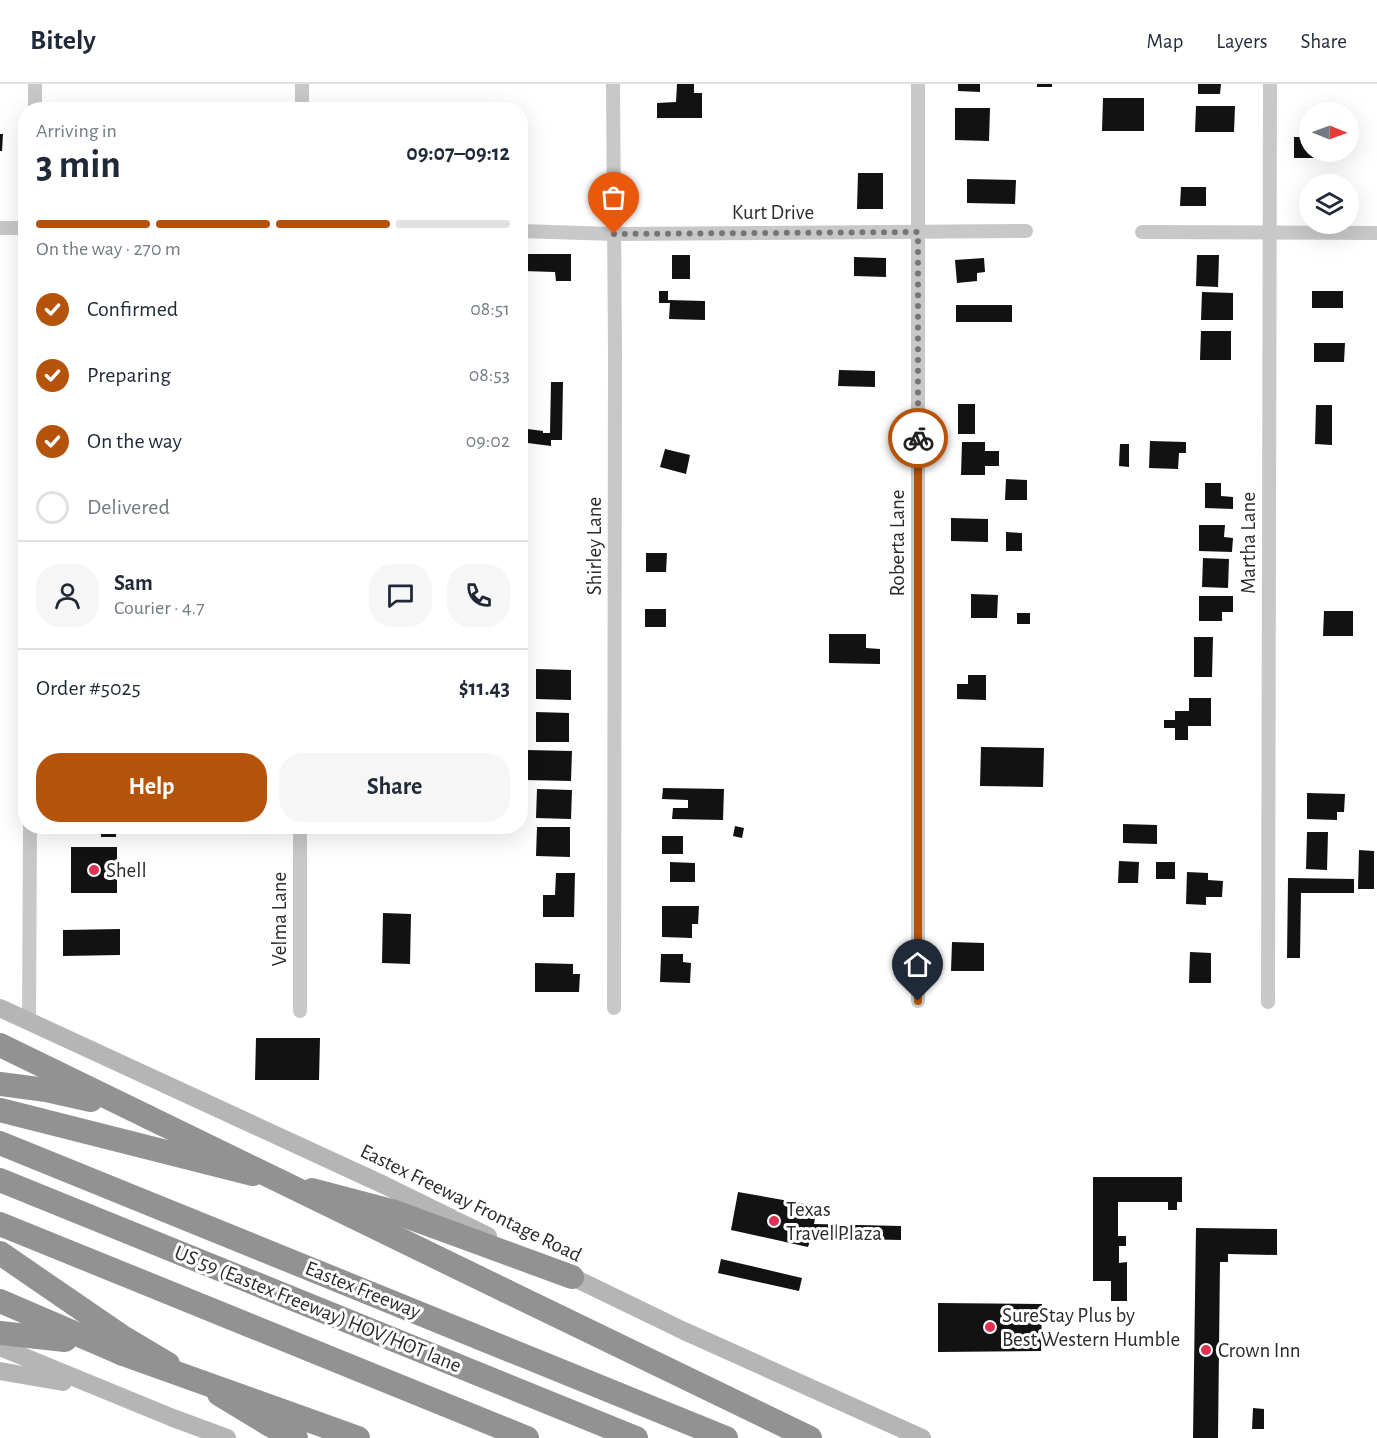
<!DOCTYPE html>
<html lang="en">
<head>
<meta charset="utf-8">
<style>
  :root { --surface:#fff; --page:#f6f6f7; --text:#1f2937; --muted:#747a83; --line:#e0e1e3; --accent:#b45309 }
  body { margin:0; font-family:"Alegreya Sans",sans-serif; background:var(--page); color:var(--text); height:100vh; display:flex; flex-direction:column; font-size:22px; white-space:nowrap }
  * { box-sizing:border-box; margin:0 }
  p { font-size:20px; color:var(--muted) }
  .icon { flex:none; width:33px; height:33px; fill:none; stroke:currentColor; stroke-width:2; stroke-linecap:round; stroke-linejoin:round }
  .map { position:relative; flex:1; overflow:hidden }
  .side { position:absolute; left:18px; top:18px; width:510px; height:732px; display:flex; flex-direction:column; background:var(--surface); border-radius:24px; box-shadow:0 6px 24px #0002 }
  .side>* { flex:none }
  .needle { width:39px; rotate:91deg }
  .fabs { position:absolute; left:1299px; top:18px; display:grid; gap:12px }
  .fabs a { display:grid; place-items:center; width:60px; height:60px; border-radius:50%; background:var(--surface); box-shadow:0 6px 24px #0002; font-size:30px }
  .pin { position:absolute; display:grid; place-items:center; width:51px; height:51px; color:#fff; margin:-62px -26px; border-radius:50% 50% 50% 0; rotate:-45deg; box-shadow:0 0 6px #0007 }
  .pin .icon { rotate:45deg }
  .courier { position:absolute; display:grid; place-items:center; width:60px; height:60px; margin:-30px; border:4px solid #b45309; border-radius:50%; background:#fff; color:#222; box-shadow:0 2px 8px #0007 }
  .summary em { font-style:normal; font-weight:700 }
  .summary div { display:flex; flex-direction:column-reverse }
  .summary { display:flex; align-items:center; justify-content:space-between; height:102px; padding:0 18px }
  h1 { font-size:39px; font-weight:700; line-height:45px }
  .bar { display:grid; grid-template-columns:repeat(4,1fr); gap:9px 6px; align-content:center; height:72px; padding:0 18px }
  .bar i { height:8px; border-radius:4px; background:var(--line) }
  .bar .active { background:var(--accent) }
  .bar p { grid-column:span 4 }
  .line { display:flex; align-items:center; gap:15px; padding:0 18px; border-top:2px solid var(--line) }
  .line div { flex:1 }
  .round { display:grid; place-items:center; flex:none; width:63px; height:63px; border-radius:24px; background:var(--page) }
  ol { padding:0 18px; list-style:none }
  li { display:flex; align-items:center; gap:18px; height:66px }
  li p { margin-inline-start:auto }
  li .icon { padding:6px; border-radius:50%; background:var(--accent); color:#fff; stroke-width:4 }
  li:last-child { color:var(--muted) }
  li i { width:33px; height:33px; border:3px solid var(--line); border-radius:50% }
  .action { display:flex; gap:12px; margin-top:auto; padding:12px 18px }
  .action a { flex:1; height:69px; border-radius:24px; background:var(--accent); color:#fff; font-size:24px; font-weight:700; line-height:69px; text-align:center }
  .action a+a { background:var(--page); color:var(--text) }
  header { display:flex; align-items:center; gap:36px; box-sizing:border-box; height:84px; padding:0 30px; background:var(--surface); border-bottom:2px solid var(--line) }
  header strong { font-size:28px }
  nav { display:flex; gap:33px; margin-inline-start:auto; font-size:21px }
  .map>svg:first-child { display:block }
  .building { fill:#121212 }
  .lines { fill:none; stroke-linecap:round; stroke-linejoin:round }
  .street { stroke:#c8c8c8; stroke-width:14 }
  .secondary { stroke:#b5b5b5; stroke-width:18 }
  .highway { stroke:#929292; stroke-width:24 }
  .highway-bridge { stroke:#929292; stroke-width:24 }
  .done { stroke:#757575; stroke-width:6; stroke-dasharray:0 10.8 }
  .route { stroke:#b45309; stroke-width:8 }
  .poi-dot { fill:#e03053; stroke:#fff; stroke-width:2 }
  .labels { text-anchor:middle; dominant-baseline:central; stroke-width:6; stroke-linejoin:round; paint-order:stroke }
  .street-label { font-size:21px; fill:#2b2b2b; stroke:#fff }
  .poi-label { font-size:21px; fill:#2b2b2b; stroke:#fff; text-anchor:start }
</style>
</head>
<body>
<header>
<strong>Bitely</strong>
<nav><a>Map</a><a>Layers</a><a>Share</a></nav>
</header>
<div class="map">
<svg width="1377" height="1354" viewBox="0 0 1377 1354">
  <rect width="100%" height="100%" fill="#fff"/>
  <g class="building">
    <path d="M677,0H694V9H702V34H657V19L676,18Z"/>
    <path d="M958,0H980V8L958,7Z"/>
    <rect x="1037" y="0" width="15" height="3"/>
    <path d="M1198,0H1221L1220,10H1198Z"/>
    <path d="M1103,14H1144V47H1102Z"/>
    <path d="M70,18L115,19V26H70Z"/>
    <path d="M260,21V26H240V22Z"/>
    <path d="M1196,22H1235L1234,48H1195Z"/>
    <path d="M955,24H990L989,57L955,56Z"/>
    <path d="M0,50H3L2,67H0Z"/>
    <path d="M1294,53H1310V68H1322V74H1294Z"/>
    <path d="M858,89H883V125H857Z"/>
    <path d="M967,95L1016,96L1015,120L967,119Z"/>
    <path d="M1181,103H1206V122H1180Z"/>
    <path d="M522,170H571V197H556L555,188L522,187Z"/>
    <rect x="672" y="171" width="18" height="24"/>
    <path d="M1197,171H1219L1218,203L1196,202Z"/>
    <path d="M854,173L886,174V193L854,192Z"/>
    <path d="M984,174L985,188L977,189V197L957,199L955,176Z"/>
    <path d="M659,207H668V216L705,217V236L669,235L670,219H659Z"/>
    <rect x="1312" y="207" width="31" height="17"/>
    <path d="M1202,208L1233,209V236H1201Z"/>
    <rect x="956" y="221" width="56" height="17"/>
    <path d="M1201,247H1231V276H1200Z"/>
    <path d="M1314,259H1345L1344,278H1314Z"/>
    <path d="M839,286L875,287V303L838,302Z"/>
    <path d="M551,298H563L562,356H551V362L520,358V344L543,347V349H550Z"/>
    <rect x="958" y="320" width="17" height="30"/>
    <path d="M1316,321H1332V361L1315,360Z"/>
    <path d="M1150,357L1186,358V369H1179L1178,385L1149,384Z"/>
    <path d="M962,358H985V367H999V382H985V391H961Z"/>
    <path d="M1120,360H1129V383L1119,382Z"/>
    <path d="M665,365L690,371L686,390L660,383Z"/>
    <path d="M1006,395L1027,396V416H1005Z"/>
    <path d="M1205,399H1221V412L1233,413V425L1205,424Z"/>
    <path d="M951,434L988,435V458L951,457Z"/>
    <path d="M1199,441H1225L1224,453L1233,454L1232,468L1199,467Z"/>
    <path d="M1006,448L1022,449V467H1006Z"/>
    <path d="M646,469H667L666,488H646Z"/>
    <path d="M1203,474L1229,475L1228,504L1202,503Z"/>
    <path d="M971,510L998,511L997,534H971Z"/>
    <path d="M1199,512H1233V528H1222V537H1199Z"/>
    <rect x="645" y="525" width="21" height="18"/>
    <path d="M1324,527H1353V552H1323Z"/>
    <rect x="1017" y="529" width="13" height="11"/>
    <path d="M829,550H866V564L880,565V580L829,579Z"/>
    <path d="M1194,553H1213L1212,593H1194Z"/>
    <path d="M536,585L571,586V616L536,615Z"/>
    <path d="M968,591H986V616L957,615V600H968Z"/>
    <path d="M1189,614H1211V642H1188V656H1175V644H1164V636H1175V627H1189Z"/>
    <path d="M536,628L569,629V658H536Z"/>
    <path d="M981,663L1044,664L1043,703L980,702Z"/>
    <path d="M526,666L572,667L571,697L525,696Z"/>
    <path d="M663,704L724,705L723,736L672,735L673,724H688V716L662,715Z"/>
    <path d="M537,705L572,706L571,735L536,734Z"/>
    <path d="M1307,709L1345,710L1344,728H1337V736L1307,735Z"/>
    <path d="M1123,740L1157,741V760L1123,759Z"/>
    <rect x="101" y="742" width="15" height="11"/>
    <path d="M735,742L744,744L742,754L733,752Z"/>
    <path d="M537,743H570V773L536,772Z"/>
    <path d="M1307,748H1328L1327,786L1306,785Z"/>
    <rect x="662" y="752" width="21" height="18"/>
    <rect x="71" y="763" width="46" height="46"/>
    <path d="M1359,766L1374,767V805H1358Z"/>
    <path d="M1119,777L1139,778L1138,799H1118Z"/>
    <path d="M670,778L695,779V798H670Z"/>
    <rect x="1156" y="778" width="19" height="17"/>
    <path d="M1187,788L1208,789V796L1223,797L1222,813H1206V821L1186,820Z"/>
    <path d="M556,789H575L574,833H543V811H555Z"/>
    <path d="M1288,794L1354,795V809H1301L1300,874H1287Z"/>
    <path d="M662,822H699L698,840H692V854L662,853Z"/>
    <path d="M383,829L411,830L410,880L382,879Z"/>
    <path d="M120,845V871L63,872V846Z"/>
    <path d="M952,858L984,859V887H951Z"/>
    <path d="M1190,868L1211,869V899H1189Z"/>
    <path d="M661,870H683V878L691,879L690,899L660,898Z"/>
    <path d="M535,879L573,880V890H580L579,908H535Z"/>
    <path d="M256,954H320L319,996H255Z"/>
    <path d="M1093,1093H1182V1118H1177V1126H1168V1118H1118V1152H1126V1162H1119V1179L1127,1178V1217H1111V1197H1093Z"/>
    <path d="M738,1108L817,1122L814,1140L901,1142V1156L811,1154L808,1163L731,1146Z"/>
    <path d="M1196,1144L1277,1145V1171L1228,1170V1178H1220L1218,1354H1193Z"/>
    <path d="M721,1175L802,1194L799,1207L718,1189Z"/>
    <path d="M938,1219L1042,1220L1041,1267L938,1268Z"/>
    <path d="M1253,1324L1264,1325V1345H1252Z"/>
  </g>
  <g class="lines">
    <g class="street">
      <path d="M613,0L615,270L614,924"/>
      <path d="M35,26V0"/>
      <path d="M302,26V0"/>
      <path d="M0,144H26"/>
      <path d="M520,147L614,150L1026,147"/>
      <path d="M1142,148L1377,149"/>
      <path d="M918,917V0"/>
      <path d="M1268,918L1270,0"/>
      <path d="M300,927V742"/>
      <path d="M29,938L30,742"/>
    </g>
    <g class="secondary">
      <path d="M0,924L384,1101L488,1152"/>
      <path d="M562,1188L684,1247L922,1354"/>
      <path d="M0,1263L173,1334L227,1354"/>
      <path d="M0,1287L63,1298"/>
    </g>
    <g class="highway">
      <path d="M0,961L148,1033"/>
      <path d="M0,1000L46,1006L91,1016"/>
      <path d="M0,1026L253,1090"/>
      <path d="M0,1059L726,1354"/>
      <path d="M0,1096L636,1354"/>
      <path d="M312,1106L392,1127L572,1193"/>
      <path d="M0,1140L527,1354"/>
      <path d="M0,1169L121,1252L168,1280"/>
      <path d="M506,1207L810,1354"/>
      <path d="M0,1217L123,1270"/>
      <path d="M0,1249L65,1256"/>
      <path d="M219,1310L270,1341L296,1354"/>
    </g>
    <g class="highway-bridge">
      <path d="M148,1033L506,1207"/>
      <path d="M123,1270L358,1354"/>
    </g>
  </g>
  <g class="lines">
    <path class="done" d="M614,150L918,148V354"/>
    <path class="route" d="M918,917V354"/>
  </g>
  <g class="poi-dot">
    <circle cx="94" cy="786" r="6"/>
    <circle cx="774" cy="1137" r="6"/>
    <circle cx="990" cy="1243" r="6"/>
    <circle cx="1206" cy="1266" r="6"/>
  </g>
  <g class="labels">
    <g class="street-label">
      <text x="773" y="128">Kurt Drive</text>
      <text transform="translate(897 459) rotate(-90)">Roberta Lane</text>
      <text transform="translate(1248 459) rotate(-90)">Martha Lane</text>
      <text transform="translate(594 462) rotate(-90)">Shirley Lane</text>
      <text transform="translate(279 835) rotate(-90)">Velma Lane</text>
      <text transform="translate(471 1119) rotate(26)">Eastex Freeway Frontage Road</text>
      <text transform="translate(363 1206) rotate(22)">Eastex Freeway</text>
      <text transform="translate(318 1225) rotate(22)">US 59 (Eastex Freeway) HOV/HOT lane</text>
    </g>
    <g class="poi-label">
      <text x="106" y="786">Shell</text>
      <text x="786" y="1125">Texas<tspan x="786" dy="24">Travel Plaza</tspan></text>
      <text x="1002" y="1231">SureStay Plus by<tspan x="1002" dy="24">Best Western Humble</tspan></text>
      <text x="1218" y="1266">Crown Inn</text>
    </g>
  </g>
</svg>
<div class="fabs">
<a><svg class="needle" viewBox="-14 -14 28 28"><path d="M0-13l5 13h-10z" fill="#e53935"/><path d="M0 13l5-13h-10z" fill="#747a83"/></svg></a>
<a><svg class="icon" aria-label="layers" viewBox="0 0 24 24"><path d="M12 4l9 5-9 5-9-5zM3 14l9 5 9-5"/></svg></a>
</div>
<div class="pin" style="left:614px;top:150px;background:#ea580c"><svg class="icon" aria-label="bag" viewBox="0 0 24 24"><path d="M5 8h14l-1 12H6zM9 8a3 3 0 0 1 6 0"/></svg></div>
<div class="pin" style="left:918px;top:917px;background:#1f2937"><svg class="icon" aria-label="home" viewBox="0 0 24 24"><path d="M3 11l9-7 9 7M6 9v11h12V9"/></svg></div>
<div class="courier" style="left:918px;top:354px"><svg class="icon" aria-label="bike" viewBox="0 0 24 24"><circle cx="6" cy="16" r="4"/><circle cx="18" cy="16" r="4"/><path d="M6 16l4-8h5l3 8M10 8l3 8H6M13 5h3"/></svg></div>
<section class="side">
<div class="summary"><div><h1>3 min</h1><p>Arriving in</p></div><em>09:07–09:12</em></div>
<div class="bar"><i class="active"></i><i class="active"></i><i class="active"></i><i></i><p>On the way · 270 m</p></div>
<ol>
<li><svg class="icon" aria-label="check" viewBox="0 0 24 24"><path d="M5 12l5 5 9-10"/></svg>Confirmed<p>08:51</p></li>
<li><svg class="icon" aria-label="check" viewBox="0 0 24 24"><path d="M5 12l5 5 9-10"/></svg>Preparing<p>08:53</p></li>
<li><svg class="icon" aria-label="check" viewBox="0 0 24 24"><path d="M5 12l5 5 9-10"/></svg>On the way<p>09:02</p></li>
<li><i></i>Delivered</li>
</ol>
<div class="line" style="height:108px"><a class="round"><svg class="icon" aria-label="person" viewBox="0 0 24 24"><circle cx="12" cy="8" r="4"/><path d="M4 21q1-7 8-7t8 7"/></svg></a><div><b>Sam</b><p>Courier · 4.7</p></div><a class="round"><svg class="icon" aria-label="chat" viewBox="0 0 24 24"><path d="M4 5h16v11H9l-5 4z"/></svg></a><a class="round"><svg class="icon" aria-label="phone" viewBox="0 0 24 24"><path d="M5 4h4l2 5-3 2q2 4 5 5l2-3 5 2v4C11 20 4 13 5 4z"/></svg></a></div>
<div class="line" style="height:78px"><div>Order #5025</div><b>$11.43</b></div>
<div class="action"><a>Help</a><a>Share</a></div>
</section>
</div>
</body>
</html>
